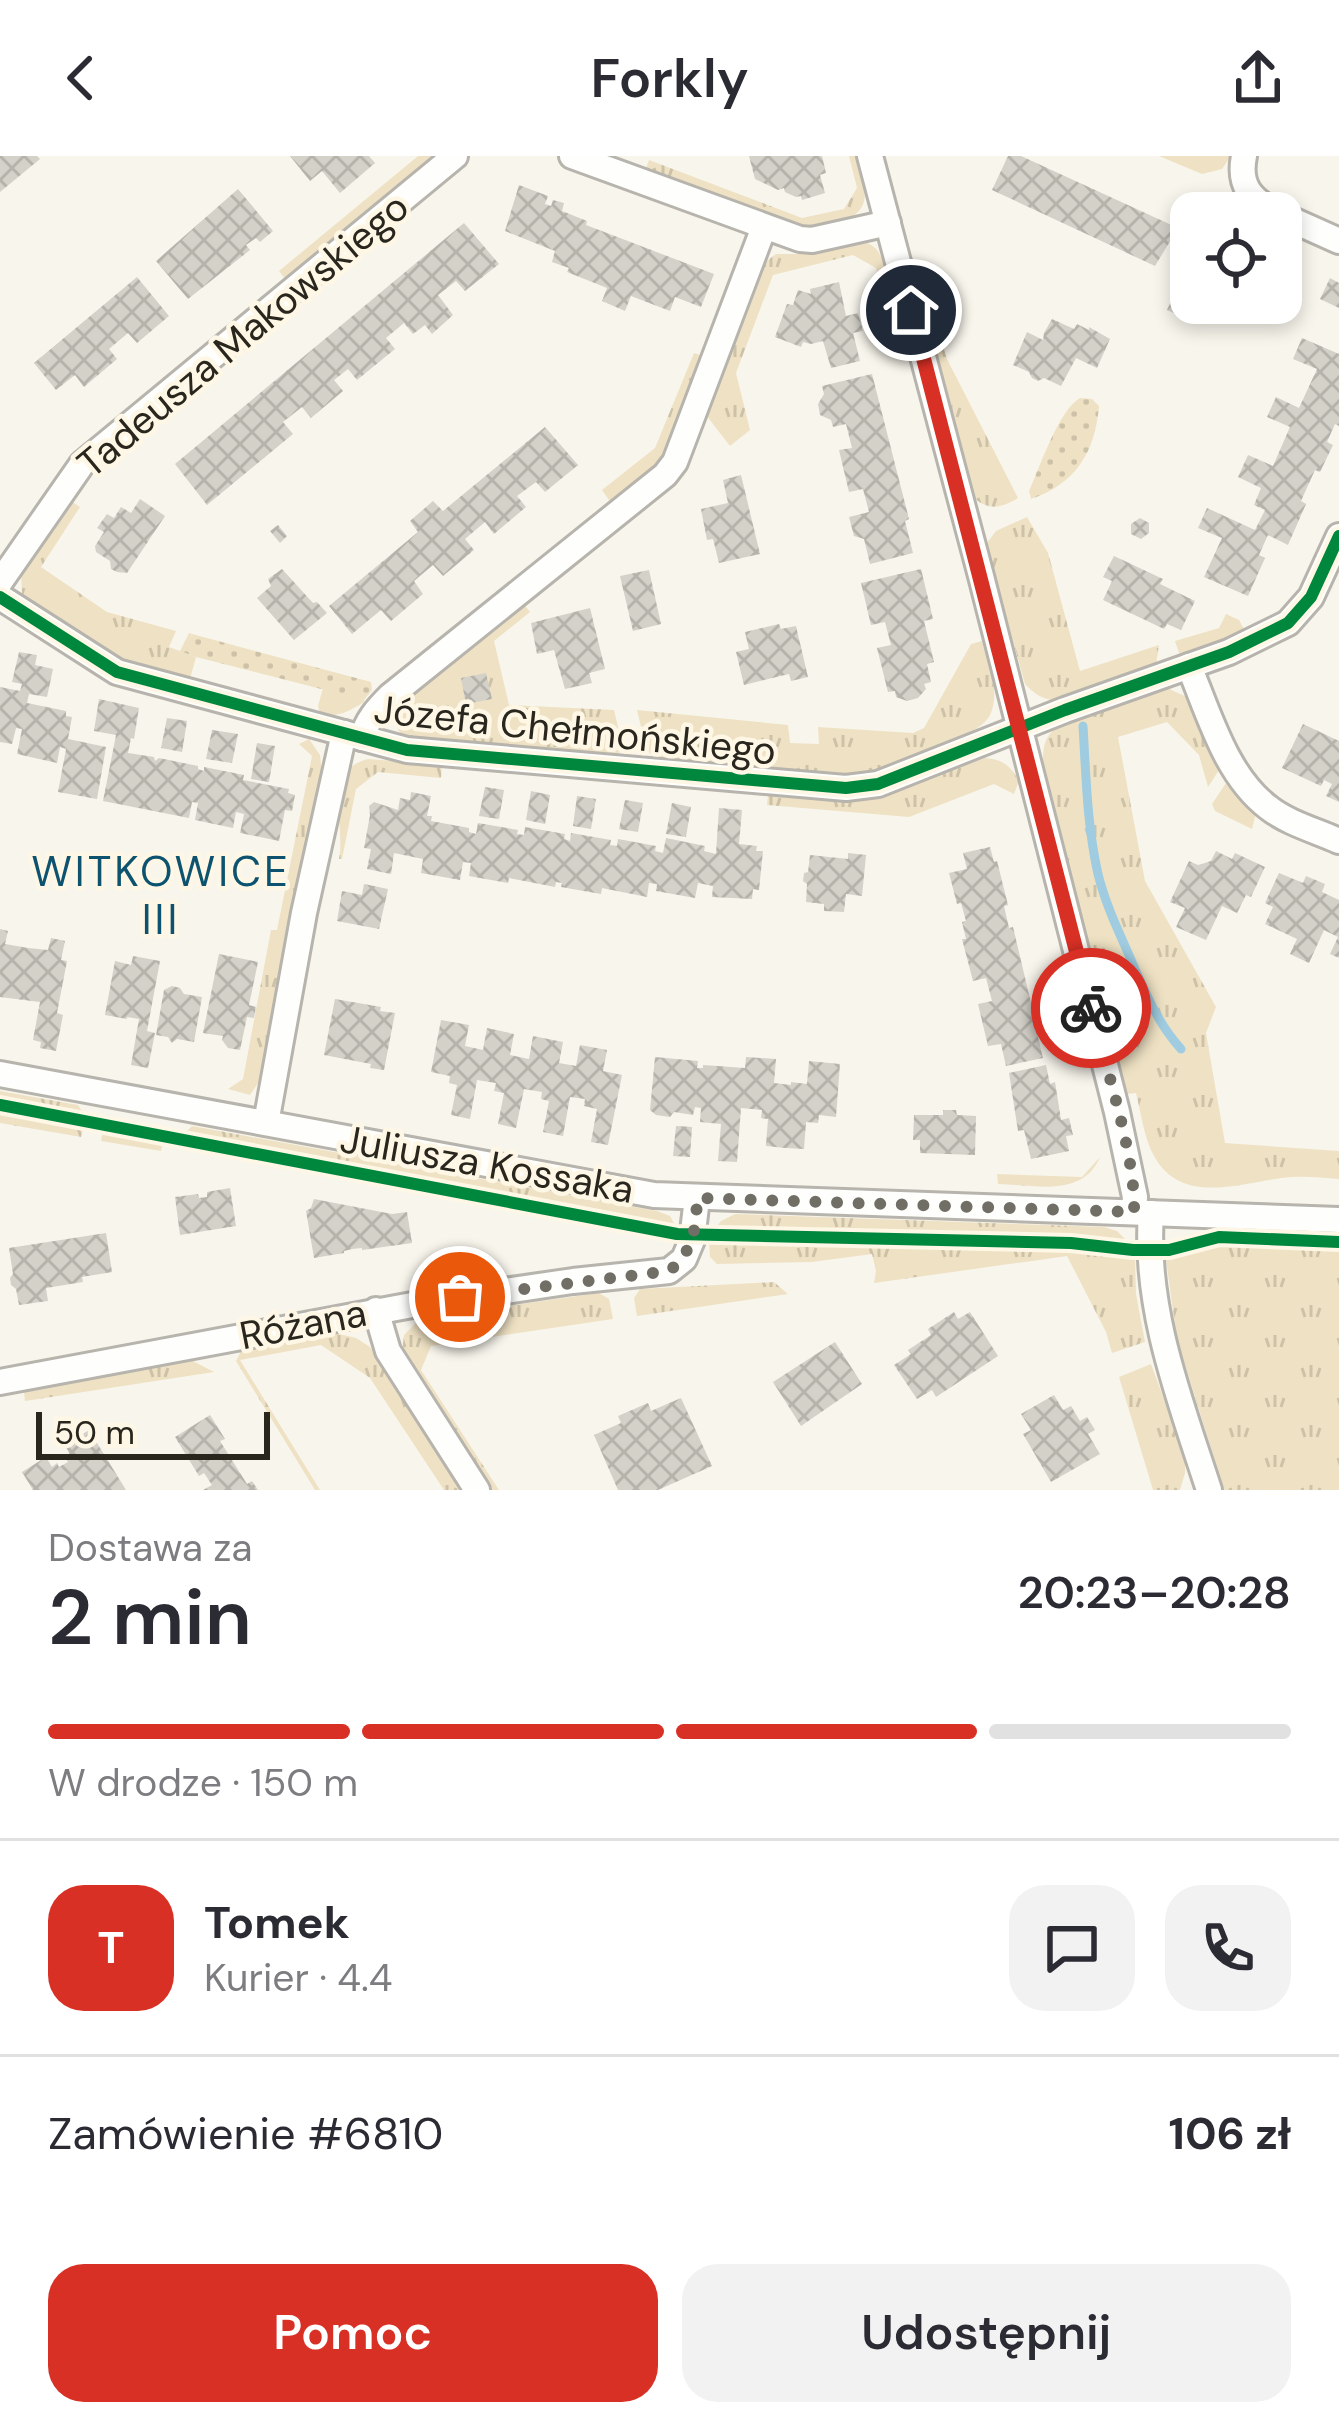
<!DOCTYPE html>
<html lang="pl">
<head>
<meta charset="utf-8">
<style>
  :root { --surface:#fff; --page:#f2f2f3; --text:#2b2b33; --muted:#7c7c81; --line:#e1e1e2; --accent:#d93025 }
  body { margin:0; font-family:"DM Sans",sans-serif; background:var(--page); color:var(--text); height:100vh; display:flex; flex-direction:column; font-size:45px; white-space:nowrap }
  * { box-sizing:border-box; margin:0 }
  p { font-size:39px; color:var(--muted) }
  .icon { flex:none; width:66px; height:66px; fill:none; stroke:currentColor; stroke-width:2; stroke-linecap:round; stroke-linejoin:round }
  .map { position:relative; height:1334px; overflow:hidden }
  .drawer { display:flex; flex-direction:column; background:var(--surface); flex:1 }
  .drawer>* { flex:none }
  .tools { position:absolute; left:1170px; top:36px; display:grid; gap:24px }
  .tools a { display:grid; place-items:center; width:132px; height:132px; border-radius:24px; background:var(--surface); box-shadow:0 6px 18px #0003; font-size:60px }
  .scale { position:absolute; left:36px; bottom:30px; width:234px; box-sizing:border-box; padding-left:12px; border:6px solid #29261e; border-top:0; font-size:33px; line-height:42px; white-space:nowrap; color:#29261e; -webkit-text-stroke:9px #fef7e6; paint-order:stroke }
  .pin { position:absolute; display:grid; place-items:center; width:102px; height:102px; color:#fff; margin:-51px; border:6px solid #fff; border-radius:50%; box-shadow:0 3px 12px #0007 }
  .courier { position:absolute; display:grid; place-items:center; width:120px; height:120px; margin:-60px; border:9px solid #d93025; border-radius:50%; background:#fff; color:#222; box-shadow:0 3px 15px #0007 }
  .headline em { font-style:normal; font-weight:600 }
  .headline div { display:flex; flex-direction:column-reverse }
  .headline { display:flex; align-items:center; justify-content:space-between; height:204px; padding:0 48px }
  h1 { font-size:78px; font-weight:600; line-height:90px }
  .bar { display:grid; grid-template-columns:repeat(4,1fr); gap:18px 12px; align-content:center; height:144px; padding:0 48px }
  .bar i { height:15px; border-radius:9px; background:var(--line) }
  .bar .selected { background:var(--accent) }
  .bar p { grid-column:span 4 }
  .line { display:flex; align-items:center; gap:30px; padding:0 48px; border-top:3px solid var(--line) }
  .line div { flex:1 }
  .round { display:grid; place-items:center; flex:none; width:126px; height:126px; border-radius:36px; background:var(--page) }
  .action { display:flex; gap:24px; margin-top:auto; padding:24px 48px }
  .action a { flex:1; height:138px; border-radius:36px; background:var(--accent); color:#fff; font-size:48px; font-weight:600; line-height:138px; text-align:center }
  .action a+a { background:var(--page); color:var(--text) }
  header { display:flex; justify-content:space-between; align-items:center; height:156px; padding:0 48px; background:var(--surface); font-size:54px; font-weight:600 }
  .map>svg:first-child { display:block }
  .grass { fill:url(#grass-tufts) }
  .garden { fill:url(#garden-dots) }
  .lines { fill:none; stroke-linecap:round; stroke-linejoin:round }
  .stream { stroke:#a0cce1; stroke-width:9 }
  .building { fill:url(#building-cross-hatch) }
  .street-casing { stroke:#b7b4ad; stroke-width:30 }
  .street { stroke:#fefefc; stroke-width:24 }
  .cycleway-casing { stroke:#fef7e6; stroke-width:20 }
  .cycleway { stroke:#00873e; stroke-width:12 }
  .done { stroke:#716e66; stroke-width:12; stroke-dasharray:0 21.6 }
  .route { stroke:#d93025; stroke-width:15 }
  .labels { text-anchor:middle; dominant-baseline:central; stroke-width:9; stroke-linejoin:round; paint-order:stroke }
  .street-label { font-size:39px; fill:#29261e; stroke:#fef7e6 }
  .neighbourhood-label { font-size:42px; letter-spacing:3px; fill:#0d5370; stroke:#fef7e6 }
</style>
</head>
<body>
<header><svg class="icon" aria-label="back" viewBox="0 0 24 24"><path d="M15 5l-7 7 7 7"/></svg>Forkly<svg class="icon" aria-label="share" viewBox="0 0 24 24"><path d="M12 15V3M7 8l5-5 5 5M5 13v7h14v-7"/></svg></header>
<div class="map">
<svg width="1339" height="1334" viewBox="0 0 1339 1334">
  <defs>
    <pattern id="grass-tufts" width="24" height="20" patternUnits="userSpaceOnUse" patternTransform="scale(3)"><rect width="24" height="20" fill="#efe2c4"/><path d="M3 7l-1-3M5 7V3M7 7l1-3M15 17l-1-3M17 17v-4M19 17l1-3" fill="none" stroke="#cdc2a8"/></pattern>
    <pattern id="garden-dots" width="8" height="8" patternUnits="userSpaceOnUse" patternTransform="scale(3)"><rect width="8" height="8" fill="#efe2c4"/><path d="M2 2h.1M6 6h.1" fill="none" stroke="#cdc2a8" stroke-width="1.8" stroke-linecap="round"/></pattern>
    <pattern id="building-cross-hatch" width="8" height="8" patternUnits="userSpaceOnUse" patternTransform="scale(3)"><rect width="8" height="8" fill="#d4d1c9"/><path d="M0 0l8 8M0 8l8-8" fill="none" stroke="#b6b3ac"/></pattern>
  </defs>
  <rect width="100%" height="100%" fill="#f8f5ec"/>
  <g class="grass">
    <path d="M418,0H435L286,124L279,115Z"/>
    <path d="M849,0H857C865,33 877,58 833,67C820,69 809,71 795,69L645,15L649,4L802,62L844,53L857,32Z"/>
    <path d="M1159,0H1231L1222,13L1202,18Z"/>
    <path d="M860,86C885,87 885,116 890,136L883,137L876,112L853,99L773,119L736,217L750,274L730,290L706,259L764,107L776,98H797Z"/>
    <path d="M926,132L947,203L1018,342C1002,352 989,355 974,342L920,134Z"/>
    <path d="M694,197L703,200L669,293L655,310L611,347L602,334L655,292Z"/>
    <path d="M71,345L80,351L41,411L107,456L176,475L169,491L180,495L189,477L192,478L184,496L196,501L190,523L122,506L29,447L22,439L21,417Z"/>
    <path d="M1027,361L1048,397L1080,515L1159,489L1156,509L1055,544C1043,544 1033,537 1025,528L986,388L996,375Z"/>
    <path d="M523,447L530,456L494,485L509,549L614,554L622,587L619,598L616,600L410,582C394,577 392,563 398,550Z"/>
    <path d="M1226,458L1239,464L1245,475L1180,500L1175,485L1219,472Z"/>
    <path d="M982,485C988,508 1001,536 990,559C980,583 872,618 844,620L655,604L646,592L637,554L788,569L790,587L819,588L818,571L913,577L924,572L971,488Z"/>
    <path d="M323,532L364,544V546C350,555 337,562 320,558L318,550Z"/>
    <path d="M1167,532L1187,541L1221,611L1208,631L1199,599L1167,566L1118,581L1145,725L1216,851L1206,877L1225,987L1339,995V1023C1324,1022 1307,1020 1292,1021C1246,1024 1183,1053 1154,1000C1144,982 1141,957 1136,937L1127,938L1043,607C1043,598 1043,587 1049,579C1061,563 1144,539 1167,532Z"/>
    <path d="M309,583L320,599L322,618L260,924L250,939L228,933L243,923L271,774H277L312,600L299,588Z"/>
    <path d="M985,602C1002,603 1011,610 1019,625L1014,638L994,628L909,661L767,649L768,638L848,644L882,639Z"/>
    <path d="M368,603L442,609L441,622L378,616L356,633L342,703H339C346,667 321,615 368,603Z"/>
    <path d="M1228,624L1256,657L1252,673L1215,655L1212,648Z"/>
    <path d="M0,935L78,949L85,960L0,944Z"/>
    <path d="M0,954L84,969L81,981L0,967Z"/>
    <path d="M192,970L657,1055L670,1060L677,1073L628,1061L183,979Z"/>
    <path d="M103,973L163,985L161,995L101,985Z"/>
    <path d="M1100,1001C1083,1042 1034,1029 998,1028L997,1018L1082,1021Z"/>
    <path d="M735,1058L1104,1071L1117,1075L1130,1088L1071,1082L713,1075L721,1065Z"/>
    <path d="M709,1085L1070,1092L1135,1099L1136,1138L1145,1186L1112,1197L1106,1176L1067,1100L874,1127L876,1115L872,1098L812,1106L717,1108L710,1101Z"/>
    <path d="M1219,1086L1339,1091V1334H1224L1177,1183L1166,1104L1167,1100Z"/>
    <path d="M774,1126L788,1138L637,1160L634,1142L640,1133Z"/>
    <path d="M599,1137L609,1143L613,1163L431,1190L421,1214L499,1334H491L402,1196L404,1179L421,1162Z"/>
    <path d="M335,1177L356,1182L370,1191L463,1334H444L370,1222L321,1189L240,1204L320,1334H315L236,1205L241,1195Z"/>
    <path d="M191,1204L214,1216L25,1245L24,1236Z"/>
    <path d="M1151,1208L1185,1300V1317L1180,1334H1153L1119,1221Z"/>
  </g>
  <g class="garden">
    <path d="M1080,242L1092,243L1099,250C1095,297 1075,328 1031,343L1029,335C1040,311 1058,255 1080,242Z"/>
    <path d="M192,478L371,526L372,534L364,544L196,501L183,496Z"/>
  </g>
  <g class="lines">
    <path class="stream" d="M1083,570C1086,619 1087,670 1098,718C1106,751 1122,782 1135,813C1148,842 1159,869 1181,893"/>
  </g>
  <g class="building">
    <path d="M0,0H37L40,3L0,36Z"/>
    <path d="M290,0H369L375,7L340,37L322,15L310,25Z"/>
    <path d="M749,0H822L826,17L820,19L825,37L802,44L801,40L796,41L785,36L784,32L778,34L755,23Z"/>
    <path d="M1008,0H1021L1178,72L1155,110L992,34Z"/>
    <path d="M519,29L548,40L545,48L551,50L553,44L564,47L562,55L587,65L586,69L714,118L701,151L675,141L670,155L631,140L625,155L602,145L607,132L567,116L569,112L552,106L555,95L505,75Z"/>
    <path d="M238,33L273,75L260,86L256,82L246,89L250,94L188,143L156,105Z"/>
    <path d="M464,67L499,108L465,135L456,125L438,139L453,159L432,178L425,169L413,178L404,167L386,182L395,193L357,224L348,213L334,224L343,235L311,262L302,251L283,266L293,278L207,349L175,308Z"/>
    <path d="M1191,102V147H1206L1197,168L1167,154Z"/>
    <path d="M137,121L169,160L137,187L128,177L109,193L117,203L84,231L75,219L56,234L34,207Z"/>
    <path d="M1330,122L1339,127V152L1320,143Z"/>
    <path d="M839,126L846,160L858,157L863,175L853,177L860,205L831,212L823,185L811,188L803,186L801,191L775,181L787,148L793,149L798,134L811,138L810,133Z"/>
    <path d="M1052,163L1074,173L1077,168L1089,174V171L1110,183L1097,212L1076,202L1061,230L1044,222L1038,225L1032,222L1029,216L1013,209L1027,176L1043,184L1044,177Z"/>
    <path d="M1302,182L1339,198V270L1335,268L1327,286L1333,289L1320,316L1315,314L1301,345L1306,348L1288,389L1268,379L1259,399L1265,402L1248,440L1204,421L1222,382L1198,372L1207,352L1255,374L1265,354L1254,349L1261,332L1238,321L1248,299L1273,310L1290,271L1267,261L1276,241L1299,252L1317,213L1293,203Z"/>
    <path d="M872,218L909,363L905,365L913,397L870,408L864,383L854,380L849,361L869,356L863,333L849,336L839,294L852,292L846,268L833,271L831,264L820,259L818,248L824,238L822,230Z"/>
    <path d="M545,271L578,309L545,336L536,326L517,340L526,351L494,378L485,366L465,383L474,394L443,420L433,409L414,425L423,438L391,465L381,454L352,478L329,450L418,376L410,365L433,345L443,355Z"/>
    <path d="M741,319L760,398L719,407L713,383L707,384L701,353L728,347L723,324Z"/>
    <path d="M140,343L165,360L127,417L117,416L111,413L110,405L96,396L95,390L104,376L97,372L107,358L114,362L121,351L131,357Z"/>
    <path d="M1140,362L1149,367V377L1141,383L1131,378V368Z"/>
    <path d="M278,369L287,380L280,387L270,375Z"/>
    <path d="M1114,400L1163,423L1160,428L1195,445L1181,474L1167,468L1164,473L1103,444L1112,425L1103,421Z"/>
    <path d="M282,413L313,447L317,446L327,457L294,484L257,442L271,430L268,423Z"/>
    <path d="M921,413L933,463L924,465L934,506L927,508L931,526L924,528L926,533L918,542L907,545L896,541L895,535L888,536L877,492L891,489L885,466L871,469L861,427Z"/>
    <path d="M649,414L661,468L633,475L620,420Z"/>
    <path d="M590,452L605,513L589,517L592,527L565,533L554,494L537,498L531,467Z"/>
    <path d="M779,468L781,473L796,470L808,521L791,525L789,518L744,529L736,496L749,493L745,476Z"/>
    <path d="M19,496L37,499L35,509L53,513L47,541L29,538L27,547L66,555V560L72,561L68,583L106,591L97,643L58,636L66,593L60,591L57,607L17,598L22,573L16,572L12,588L0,586V531L20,535L22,528L12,526Z"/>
    <path d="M486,517L492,543L466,548L461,522Z"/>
    <path d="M99,543L139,552L134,583L131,582L128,597L154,601L155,605L159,602L198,610V613L204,615V611L244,619L243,624L289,633L288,637L295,639L292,655L285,654L279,685L240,677L244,658L236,656L233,672L195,664L198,647L192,646L189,662L103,645L116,579L94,575Z"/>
    <path d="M167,562L187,565L182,596L161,592Z"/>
    <path d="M1303,568L1339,585V646L1326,640L1332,628L1324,624L1321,630L1282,612Z"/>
    <path d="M212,574L238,578L232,607L206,603Z"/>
    <path d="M257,587L275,590L269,626L251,623Z"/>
    <path d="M485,631L504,634L499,663L479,660Z"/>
    <path d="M531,635L550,639L545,668L526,664Z"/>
    <path d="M411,636L431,640L427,660H432L431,665L469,672V676L476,678L478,667L518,674L517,678L524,679L525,671L565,678L564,683L570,685L571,677L611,684L610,689L617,690L618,683L656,690L655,695L663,697L666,682L705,690L704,695L716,698L719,652L742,654L739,688L757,690L756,695H763L759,734L753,733L752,743L712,741L713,730L698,727L695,742L656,735L657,728L649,727L647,741L602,732L601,738L561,731L562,727L556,726L555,731L509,722L508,727L469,720L471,707L463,706L460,724L421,717L423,703L394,697L391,718L367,713L371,693L364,692L370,659L369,650L374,646L398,654L400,642L410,644Z"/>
    <path d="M577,640L596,643L591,673L573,670Z"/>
    <path d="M625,644L643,647L638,676L619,673Z"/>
    <path d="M672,647L691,651L686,681L666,678Z"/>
    <path d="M990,691L994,706L997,705L1008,749L1004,750L1009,772L1013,771L1031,847L1039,851L1041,856L1034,864L1043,902L1006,910L1001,888L988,890L978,848L992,845L986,822L973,825L962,783H966L962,766L966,765L961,747L957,748L949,717L967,713L963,697Z"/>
    <path d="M1216,695L1232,703L1235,697L1265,711L1251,741L1246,739L1237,757L1222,750L1206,784L1176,771L1185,752L1170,746L1189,705L1198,709L1205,707L1211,705Z"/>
    <path d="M848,697L866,699L862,740L846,738L844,756L824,755V748L806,746L807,728L803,725L804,717L808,716L810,699L848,703Z"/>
    <path d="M1279,717L1303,727L1306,720L1325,728L1322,736L1339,744V802L1330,798L1338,781L1324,774L1309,807L1290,798L1297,783L1265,768L1273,751L1265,747Z"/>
    <path d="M364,728L388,733L379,773L337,765L342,735L362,739Z"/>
    <path d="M0,773L8,775L5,788L28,792L48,794L51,782L65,785L61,804L67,805L57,857L63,859L56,895L40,892L41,886L33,884L40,846L0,841Z"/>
    <path d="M219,798L258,806L249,849L256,851L254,862L247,861L240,894L228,892L222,884L223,880L203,877Z"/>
    <path d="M133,800L160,805L147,875L155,877L148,912L131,909L139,863L127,861V863L105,859L115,805L131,809Z"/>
    <path d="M172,830L180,832L184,838L202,841L194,886L177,883L172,887L168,881L156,879L164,834Z"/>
    <path d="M335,843L381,851L380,855L395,857L384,914L370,912L371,908L324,899Z"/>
    <path d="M441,864L469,869L465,890L483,894L487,872L514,878L510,899L529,903L533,880L563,886L559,907L576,910L580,889L607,894L603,915L622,919L608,989L591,986L597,953L584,950L585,943L570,941L563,980L543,976L549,945L541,943L542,936L524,933L516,972L498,968L504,937L494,935L496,927L477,924L470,963L451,959L457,929L449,927L450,920L431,916Z"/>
    <path d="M655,901L698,905L697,912H703V909L745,912L746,901L776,903L774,927L791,929V926L807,928L809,905L840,908L836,961L819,959L818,967L806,966L804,993L785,992L766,990L768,963L761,962L762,954L741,952L737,1006L718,1005L721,968L700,966L701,952L695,951L693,959L674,956L670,961L656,959L650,954Z"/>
    <path d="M1046,909L1050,928L1055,926L1061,964L1069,962L1073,979L1066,980L1069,995L1031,1003L1024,974L1018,975L1009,917Z"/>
    <path d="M943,954H956L957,959L976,960L975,999L920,997V984H913L914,959H943Z"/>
    <path d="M676,970L692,971L690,1001L673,1000Z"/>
    <path d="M230,1032L236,1070L180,1079L175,1041L198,1038L199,1042L207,1041V1036Z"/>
    <path d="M314,1043L392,1058L407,1056L412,1087L362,1094V1092L352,1093L344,1095V1097L314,1102L306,1055L311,1052Z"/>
    <path d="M106,1077L112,1116L82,1121L83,1126L46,1132L48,1145L19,1149L16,1133L11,1129L10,1122L13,1118L9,1092Z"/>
    <path d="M954,1156L958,1163L970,1156L998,1200L936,1241L932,1234L917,1243L894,1209L911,1198L908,1194L931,1179L928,1173Z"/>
    <path d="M835,1186L862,1228L801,1270L773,1226Z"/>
    <path d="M1054,1239L1063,1254L1071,1250L1080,1265L1087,1261L1095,1274L1088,1278L1100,1298L1051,1326L1023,1278L1031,1274L1021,1258Z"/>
    <path d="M681,1242L712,1310L658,1334H618L594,1279L621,1267L618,1260L648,1247L651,1255Z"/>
    <path d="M210,1259L225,1283L220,1285L247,1328L252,1325L258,1334H203L212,1329L204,1317L199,1320L175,1281Z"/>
    <path d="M89,1274L126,1334H33L22,1316L46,1301L52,1311L57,1307L59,1311L68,1306L65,1302L70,1299L65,1289Z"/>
  </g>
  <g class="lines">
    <g class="street-casing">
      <g id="street">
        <path d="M572,0L800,83L812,84L888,67"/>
        <path d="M870,0L981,420L1117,956L1135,1041L1134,1056"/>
        <path d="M1244,0C1238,30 1251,44 1277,57"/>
        <path d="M1281,59L1339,85"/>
        <path d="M0,426L82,308L455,0"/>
        <path d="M0,441L117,516L407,594L846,632L878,628L1065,554L1229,496L1288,467L1311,441L1339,380"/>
        <path d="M1189,510C1209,558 1226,620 1269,652C1288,667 1317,675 1339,685"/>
        <path d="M362,582C367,564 377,553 390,540L665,319L675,306L764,71"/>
        <path d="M0,918L654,1039L1339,1064"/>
        <path d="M266,967L304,757L344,577"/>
        <path d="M1151,1057C1144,1153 1180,1244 1209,1334"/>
        <path d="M376,1154L388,1195L477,1334"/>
        <path d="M0,1226L423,1147L573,1125L669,1115L684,1103L692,1084L697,1042"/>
      </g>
    </g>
    <use href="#street" class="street"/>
    <g class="cycleway-casing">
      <g id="cycleway">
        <path d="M0,441L117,516L407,594L846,632L878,628L1065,554L1229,496L1288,467L1311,441L1339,380"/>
        <path d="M0,949L677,1078L1071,1087L1133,1094H1169L1219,1081L1339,1086"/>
      </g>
    </g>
    <use href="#cycleway" class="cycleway"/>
  </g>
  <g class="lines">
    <path class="done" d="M460,1141L669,1115C694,1095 696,1072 697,1042L1134,1056C1136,999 1105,910 1091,852"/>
    <path class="route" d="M911,154L1091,852"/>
  </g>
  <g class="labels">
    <g class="street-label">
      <text transform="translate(243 179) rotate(-40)">Tadeusza Makowskiego</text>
      <text transform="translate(575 574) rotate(6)">Józefa Chełmońskiego</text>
      <text transform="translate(487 1008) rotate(10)">Juliusza Kossaka</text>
      <text transform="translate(303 1168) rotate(-11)">Różana</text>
    </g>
    <g class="neighbourhood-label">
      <text x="161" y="715">WITKOWICE<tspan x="161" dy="48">III</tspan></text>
    </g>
  </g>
</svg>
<div class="tools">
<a><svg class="icon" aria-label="locate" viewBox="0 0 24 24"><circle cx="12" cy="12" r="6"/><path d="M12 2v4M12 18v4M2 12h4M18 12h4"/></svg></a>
</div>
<div class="scale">50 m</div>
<div class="pin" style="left:460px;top:1141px;background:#ea580c"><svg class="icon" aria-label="bag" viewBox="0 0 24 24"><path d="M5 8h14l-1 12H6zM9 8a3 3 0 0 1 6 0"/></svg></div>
<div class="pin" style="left:911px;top:154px;background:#1f2937"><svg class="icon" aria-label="home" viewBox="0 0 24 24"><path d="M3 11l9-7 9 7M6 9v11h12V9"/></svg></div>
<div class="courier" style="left:1091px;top:852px"><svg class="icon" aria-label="bike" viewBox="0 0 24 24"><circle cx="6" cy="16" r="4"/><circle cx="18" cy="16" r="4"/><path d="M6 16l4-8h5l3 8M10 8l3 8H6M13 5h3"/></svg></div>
</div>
<section class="drawer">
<div class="headline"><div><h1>2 min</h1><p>Dostawa za</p></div><em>20:23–20:28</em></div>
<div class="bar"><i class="selected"></i><i class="selected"></i><i class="selected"></i><i></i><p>W drodze · 150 m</p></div>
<div class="line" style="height:216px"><b class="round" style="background:var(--accent);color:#fff">T</b><div><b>Tomek</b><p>Kurier · 4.4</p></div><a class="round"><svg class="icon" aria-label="chat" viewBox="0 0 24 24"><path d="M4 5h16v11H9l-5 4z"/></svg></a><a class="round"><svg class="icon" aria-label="phone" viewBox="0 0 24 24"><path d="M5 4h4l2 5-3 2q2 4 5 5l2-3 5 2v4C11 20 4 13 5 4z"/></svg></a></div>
<div class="line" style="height:156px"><div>Zamówienie #6810</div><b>106 zł</b></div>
<div class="action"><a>Pomoc</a><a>Udostępnij</a></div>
</section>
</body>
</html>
